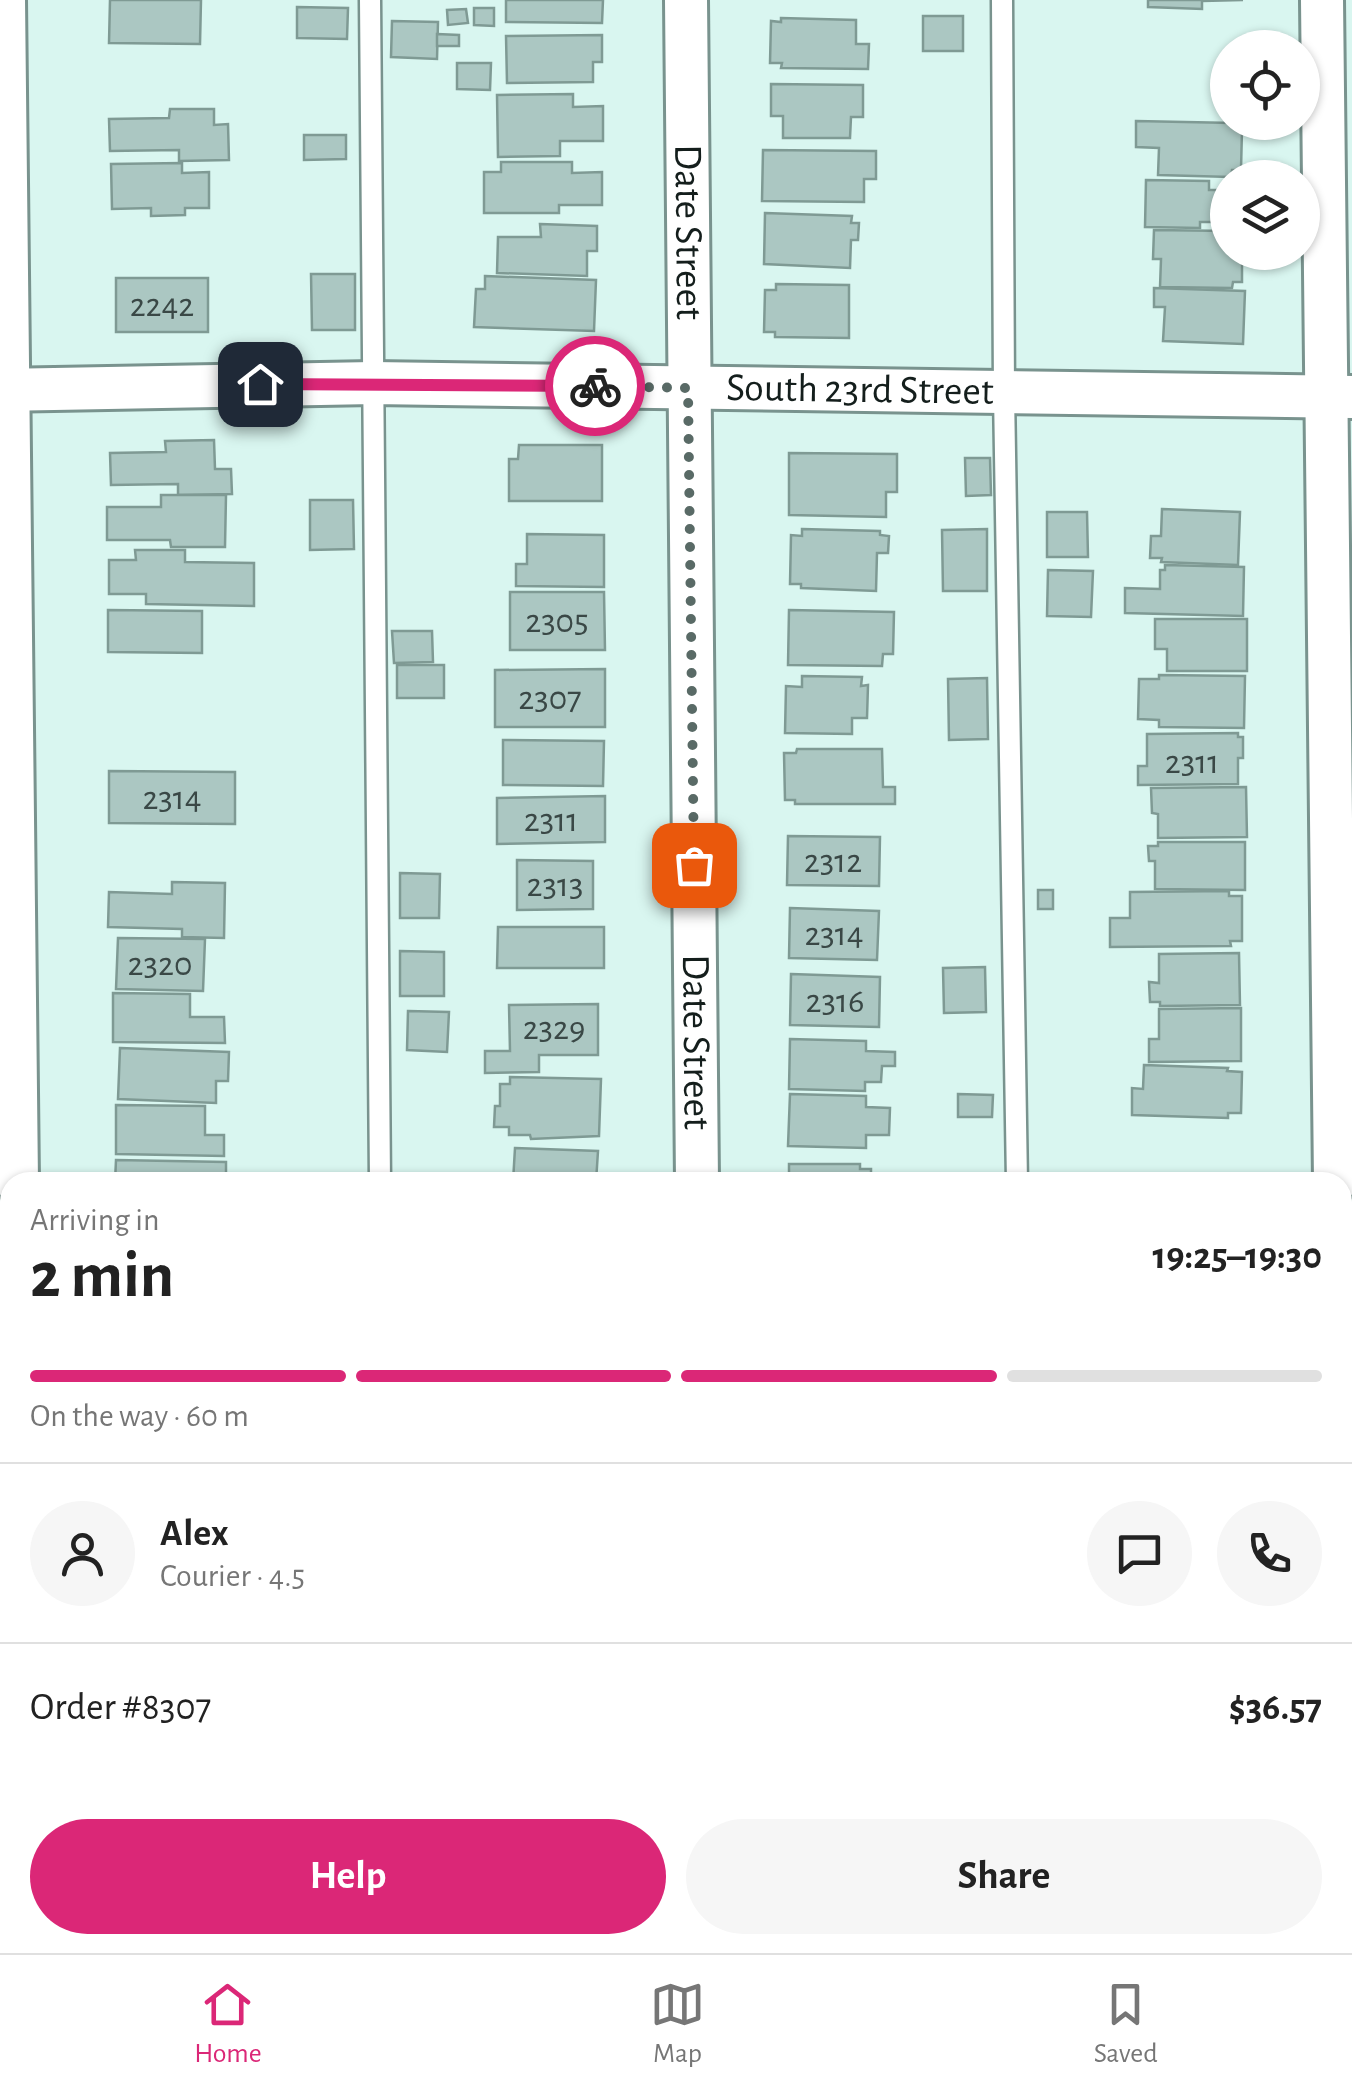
<!DOCTYPE html>
<html lang="en">
<head>
<meta charset="utf-8">
<style>
  :root { --surface:#fff; --page:#f6f6f6; --text:#222; --muted:#767676; --line:#e0e0e0; --accent:#db2777 }
  body { margin:0; font-family:"Alegreya Sans",sans-serif; background:var(--page); color:var(--text); height:100vh; display:flex; flex-direction:column; font-size:38px; white-space:nowrap }
  * { box-sizing:border-box; margin:0 }
  p { font-size:32px; color:var(--muted) }
  .icon { flex:none; width:55px; height:55px; fill:none; stroke:currentColor; stroke-width:2; stroke-linecap:round; stroke-linejoin:round }
  .map { position:relative; flex:1; overflow:hidden }
  .side { position:absolute; left:0px; top:1172px; width:1352px; height:782px; display:flex; flex-direction:column; background:var(--surface); border-radius:30px 30px 0 0; box-shadow:0 2px 8px #0004 }
  .side>* { flex:none }
  .tools { position:absolute; left:1210px; top:30px; display:grid; gap:20px }
  .tools a { display:grid; place-items:center; width:110px; height:110px; border-radius:50%; background:var(--surface); box-shadow:0 2px 8px #0004; font-size:50px }
  .pin { position:absolute; display:grid; place-items:center; width:85px; height:85px; color:#fff; margin:-42px; border-radius:20px; box-shadow:0 5px 15px #0006 }
  .courier { position:absolute; display:grid; place-items:center; width:100px; height:100px; margin:-50px; border:8px solid #db2777; border-radius:50%; background:#fff; color:#222; box-shadow:0 2px 12px #0007 }
  .summary em { font-style:normal; font-weight:700 }
  .summary div { display:flex; flex-direction:column-reverse }
  .summary { display:flex; align-items:center; justify-content:space-between; height:170px; padding:0 30px }
  h1 { font-size:65px; font-weight:700; line-height:75px }
  .bar { display:grid; grid-template-columns:repeat(4,1fr); gap:15px 10px; align-content:center; height:120px; padding:0 30px }
  .bar i { height:12px; border-radius:8px; background:var(--line) }
  .bar .active { background:var(--accent) }
  .bar p { grid-column:span 4 }
  .line { display:flex; align-items:center; gap:25px; padding:0 30px; border-top:2px solid var(--line) }
  .line div { flex:1 }
  .round { display:grid; place-items:center; flex:none; width:105px; height:105px; border-radius:52px; background:var(--page) }
  .action { display:flex; gap:20px; margin-top:auto; padding:20px 30px }
  .action a { flex:1; height:115px; border-radius:60px; background:var(--accent); color:#fff; font-size:40px; font-weight:700; line-height:115px; text-align:center }
  .action a+a { background:var(--page); color:var(--text) }
  .tab-bar { display:flex; justify-content:space-around; align-items:center; height:140px; border-top:2px solid var(--line); background:var(--surface); font-size:28px; color:var(--muted) }
  .tab-bar a { display:grid; justify-items:center; gap:5px }
  .tab-bar .active { color:var(--accent) }
  .map>svg:first-child { display:block }
  .building { fill:#abc7c2; stroke:#7f9a94; stroke-width:2.5 }
  .lines { fill:none; stroke-linecap:round; stroke-linejoin:round }
  .lane-casing { stroke:#79938e; stroke-width:25 }
  .street-casing { stroke:#79938e; stroke-width:48 }
  .lane { stroke:#fff; stroke-width:20 }
  .street { stroke:#fff; stroke-width:42 }
  .done { stroke:#596a66; stroke-width:10; stroke-dasharray:0 18 }
  .route { stroke:#db2777; stroke-width:12 }
  .labels { text-anchor:middle; dominant-baseline:central; stroke-width:9; stroke-linejoin:round; paint-order:stroke }
  .number-label { font-size:35px; fill:#3a4846 }
  .street-label { font-size:40px; fill:#141e1c; stroke:#fff }
</style>
</head>
<body>
<div class="map">
<svg width="1352" height="1953" viewBox="0 0 1352 1953">
  <rect width="100%" height="100%" fill="#d9f6f0"/>
  <g class="building">
    <path d="M110,0H201L200,44L109,43Z"/>
    <path d="M506,0H603L602,23L506,22Z"/>
    <path d="M1148,0H1243L1202,1V9L1148,7Z"/>
    <path d="M297,7L348,8L347,39L297,38Z"/>
    <path d="M474,8H494V26L474,25Z"/>
    <path d="M466,9L468,23L448,25L447,10Z"/>
    <rect x="923" y="16" width="40" height="35"/>
    <path d="M781,18L856,20V44H869L868,69L781,68L782,63H770L771,21L781,22Z"/>
    <path d="M392,21L438,22L437,59L391,57Z"/>
    <path d="M437,34L459,35V46H437Z"/>
    <path d="M602,35V62H593V82L507,83L506,36Z"/>
    <path d="M457,63H491L490,90L457,89Z"/>
    <path d="M771,84L863,85V117H851L850,138H783V116H771Z"/>
    <path d="M573,94V107L603,106V141H560V156L498,157L497,95Z"/>
    <path d="M170,109H214V125L228,124L229,160L179,161V150L110,151L109,119L169,118Z"/>
    <path d="M1136,121L1233,123V128L1242,129L1241,170H1232L1231,177L1158,175L1159,148L1136,147Z"/>
    <path d="M304,135H346V159L304,160Z"/>
    <path d="M763,150L876,151V179H864V202L762,201Z"/>
    <path d="M501,162H572V173L602,172V205H559V213H484V172H501Z"/>
    <path d="M182,163V173L209,172V208H185V215L151,216V208L112,209L111,164Z"/>
    <path d="M1146,180L1209,181V190H1228V222H1200V228L1145,227Z"/>
    <path d="M765,213L852,216L851,223H859L858,240H851L850,268L764,264Z"/>
    <path d="M540,224L597,226V251H587V276L497,273L498,237H541Z"/>
    <path d="M1154,230L1228,231V252H1242V282H1233L1232,288L1160,287L1161,259H1153Z"/>
    <path d="M311,274H355V330H312Z"/>
    <path d="M485,276L596,280L594,331L474,327L476,289H485Z"/>
    <rect x="116" y="278" width="92" height="54"/>
    <path d="M776,284L849,285V338L775,337V332H764L765,290H776Z"/>
    <path d="M1154,288L1245,291L1243,344L1163,341L1165,307H1154Z"/>
    <path d="M214,440L215,469H231L232,494L178,495V484L111,485L110,453L166,452L165,441Z"/>
    <path d="M519,445H602V501H509V459H518Z"/>
    <path d="M789,453L897,454V492H886V517L789,515Z"/>
    <path d="M965,458H990L991,495L966,496Z"/>
    <path d="M161,495H226L225,547H171L170,540H107V507H161Z"/>
    <path d="M310,500H353L354,549L310,550Z"/>
    <path d="M1162,509L1240,512L1238,565L1161,562L1162,558H1150L1151,536H1161Z"/>
    <path d="M1047,512H1087L1088,557H1047Z"/>
    <path d="M802,529L880,531V535L889,536L888,553H877L876,591L801,588V584H790L791,535L802,536Z"/>
    <path d="M987,529V591H943L942,530Z"/>
    <path d="M527,534L604,535V587L516,586V564H527Z"/>
    <path d="M135,550H185V562L254,563V606L146,604V594H109V560H136Z"/>
    <path d="M1165,565L1244,567L1243,616L1125,613V588L1160,589V570H1165Z"/>
    <path d="M1048,570L1093,571L1091,617L1047,616Z"/>
    <path d="M510,592H604L605,650H510Z"/>
    <path d="M108,610L202,611V653L108,652Z"/>
    <path d="M789,610L894,612L893,654H883L882,666L788,665Z"/>
    <path d="M1155,619H1247V671H1167V649H1155Z"/>
    <path d="M392,631H432L433,662L394,663Z"/>
    <rect x="397" y="665" width="47" height="33"/>
    <path d="M605,669V727H495V670Z"/>
    <path d="M1159,675L1245,676L1244,728L1159,727V720L1138,719L1139,679H1159Z"/>
    <path d="M802,676L862,677L861,686L868,685L867,718H852V734L785,733L786,686L802,687Z"/>
    <path d="M987,678L988,739L949,740L948,679Z"/>
    <path d="M1238,733V737H1243V758H1238V784L1138,785V766H1147V734Z"/>
    <path d="M503,740L604,741L603,786L503,785Z"/>
    <path d="M797,749H882L883,787H895V804H795V800H785L784,753H796Z"/>
    <path d="M109,771L235,772V824L109,823Z"/>
    <path d="M1246,787L1247,837L1158,838V814L1152,813L1151,788Z"/>
    <path d="M605,796V842L497,844V798Z"/>
    <path d="M788,836L880,837L879,886L787,885Z"/>
    <path d="M1158,842H1245V890L1155,889V861H1149L1148,846H1158Z"/>
    <path d="M517,860L593,861V909L517,910Z"/>
    <path d="M400,873L440,874L439,918H400Z"/>
    <path d="M172,882L225,883L224,938L182,937V929L108,927L109,892L172,894Z"/>
    <rect x="1038" y="890" width="15" height="19"/>
    <path d="M1229,891V896H1242V941H1230L1231,946L1110,947V918H1130V892Z"/>
    <path d="M790,908L879,911L877,960L789,958Z"/>
    <path d="M498,927H604V968H497Z"/>
    <path d="M118,938L205,939L203,991L116,989Z"/>
    <path d="M400,951L444,952V996H400Z"/>
    <path d="M1239,953L1240,1005L1160,1006V1002H1150L1149,982L1159,983V954Z"/>
    <path d="M985,967L986,1012L944,1013L943,968Z"/>
    <path d="M791,974L880,977L879,1027L790,1025Z"/>
    <path d="M113,993L190,994V1017H224L225,1043L113,1042Z"/>
    <path d="M598,1004V1055H539V1072L485,1073V1051H510L509,1005Z"/>
    <path d="M1241,1008V1061L1149,1062V1039H1159V1009Z"/>
    <path d="M408,1011L449,1012L447,1052L407,1050Z"/>
    <path d="M790,1039L866,1041V1051L895,1052V1066H882L881,1082H865V1091L789,1089Z"/>
    <path d="M120,1048L229,1052L228,1081H216V1103L118,1099Z"/>
    <path d="M1144,1065L1228,1068L1227,1071L1242,1072L1241,1113H1228V1118L1132,1115V1088L1143,1089Z"/>
    <path d="M510,1077L601,1079L599,1136L531,1139L530,1135H509V1127H494L495,1106H500V1084H510Z"/>
    <path d="M790,1094L866,1096V1107L890,1108L889,1135H866V1148L788,1146Z"/>
    <path d="M958,1094L993,1095L992,1117H958Z"/>
    <path d="M116,1105L205,1106V1135H224V1156L116,1154Z"/>
    <path d="M515,1148L598,1151L596,1182H513Z"/>
    <path d="M116,1160L226,1162V1182H115Z"/>
    <path d="M789,1164H860V1169H871V1182H789Z"/>
    <path d="M1245,1177V1182H1150V1178Z"/>
    <path d="M151,1945H195L196,1948L236,1949V1953H126V1946Z"/>
    <rect x="412" y="1945" width="44" height="8"/>
    <path d="M502,1945H621V1953H501Z"/>
    <rect x="971" y="1945" width="125" height="8"/>
  </g>
  <g class="lines">
    <g class="lane-casing">
      <g id="lane">
        <path d="M370,0L380,1182"/>
        <path d="M1002,0L1004,393L1017,1182"/>
        <path d="M386,1945V1953"/>
        <path d="M1227,1945V1953"/>
        <path d="M823,1953V1945"/>
      </g>
    </g>
    <g class="street-casing">
      <g id="street">
        <path d="M4,0L17,1182"/>
        <path id="s1" d="M686,0L697,1182"/>
        <path d="M1322,0L1335,1182"/>
        <path id="s2" d="M0,390L373,383L1352,397"/>
        <path d="M0,1480L10,1481"/>
        <path d="M1342,1506H1352"/>
        <path d="M1342,1826L1344,1953"/>
        <path d="M25,1945V1953"/>
        <path d="M705,1945V1953"/>
      </g>
    </g>
    <use href="#lane" class="lane"/>
    <use href="#street" class="street"/>
  </g>
  <g class="lines">
    <path class="done" d="M595,386L688,388L694,865"/>
    <path class="route" d="M260,384L595,386"/>
  </g>
  <g class="labels">
    <g class="number-label">
      <text x="162" y="305">2242</text>
      <text x="557" y="621">2305</text>
      <text x="550" y="698">2307</text>
      <text x="1192" y="762">2311</text>
      <text x="172" y="798">2314</text>
      <text x="551" y="820">2311</text>
      <text x="833" y="861">2312</text>
      <text x="555" y="885">2313</text>
      <text x="834" y="934">2314</text>
      <text x="160" y="964">2320</text>
      <text x="835" y="1001">2316</text>
      <text x="554" y="1028">2329</text>
    </g>
    <g class="street-label">
      <text stroke="none"><textPath href="#s1" startOffset="232">Date Street</textPath></text>
      <text stroke="none"><textPath href="#s2" startOffset="860">South 23rd Street</textPath></text>
      <text stroke="none"><textPath href="#s1" startOffset="1042">Date Street</textPath></text>
    </g>
  </g>
</svg>
<div class="tools">
<a><svg class="icon" aria-label="locate" viewBox="0 0 24 24"><circle cx="12" cy="12" r="6"/><path d="M12 2v4M12 18v4M2 12h4M18 12h4"/></svg></a>
<a><svg class="icon" aria-label="layers" viewBox="0 0 24 24"><path d="M12 4l9 5-9 5-9-5zM3 14l9 5 9-5"/></svg></a>
</div>
<div class="pin" style="left:694px;top:865px;background:#ea580c"><svg class="icon" aria-label="bag" viewBox="0 0 24 24"><path d="M5 8h14l-1 12H6zM9 8a3 3 0 0 1 6 0"/></svg></div>
<div class="pin" style="left:260px;top:384px;background:#1f2937"><svg class="icon" aria-label="home" viewBox="0 0 24 24"><path d="M3 11l9-7 9 7M6 9v11h12V9"/></svg></div>
<div class="courier" style="left:595px;top:386px"><svg class="icon" aria-label="bike" viewBox="0 0 24 24"><circle cx="6" cy="16" r="4"/><circle cx="18" cy="16" r="4"/><path d="M6 16l4-8h5l3 8M10 8l3 8H6M13 5h3"/></svg></div>
<section class="side">
<div class="summary"><div><h1>2 min</h1><p>Arriving in</p></div><em>19:25–19:30</em></div>
<div class="bar"><i class="active"></i><i class="active"></i><i class="active"></i><i></i><p>On the way · 60 m</p></div>
<div class="line" style="height:180px"><a class="round"><svg class="icon" aria-label="person" viewBox="0 0 24 24"><circle cx="12" cy="8" r="4"/><path d="M4 21q1-7 8-7t8 7"/></svg></a><div><b>Alex</b><p>Courier · 4.5</p></div><a class="round"><svg class="icon" aria-label="chat" viewBox="0 0 24 24"><path d="M4 5h16v11H9l-5 4z"/></svg></a><a class="round"><svg class="icon" aria-label="phone" viewBox="0 0 24 24"><path d="M5 4h4l2 5-3 2q2 4 5 5l2-3 5 2v4C11 20 4 13 5 4z"/></svg></a></div>
<div class="line" style="height:130px"><div>Order #8307</div><b>$36.57</b></div>
<div class="action"><a>Help</a><a>Share</a></div>
</section>
</div>
<nav class="tab-bar">
<a class="active"><svg class="icon" aria-label="home" viewBox="0 0 24 24"><path d="M3 11l9-7 9 7M6 9v11h12V9"/></svg>Home</a>
<a><svg class="icon" aria-label="map" viewBox="0 0 24 24"><path d="M3 6l6-2 6 2 6-2v14l-6 2-6-2-6 2zM9 4v14M15 6v14"/></svg>Map</a>
<a><svg class="icon" aria-label="saved" viewBox="0 0 24 24"><path d="M7 4h10v16l-5-4-5 4z"/></svg>Saved</a>
</nav>
</body>
</html>
